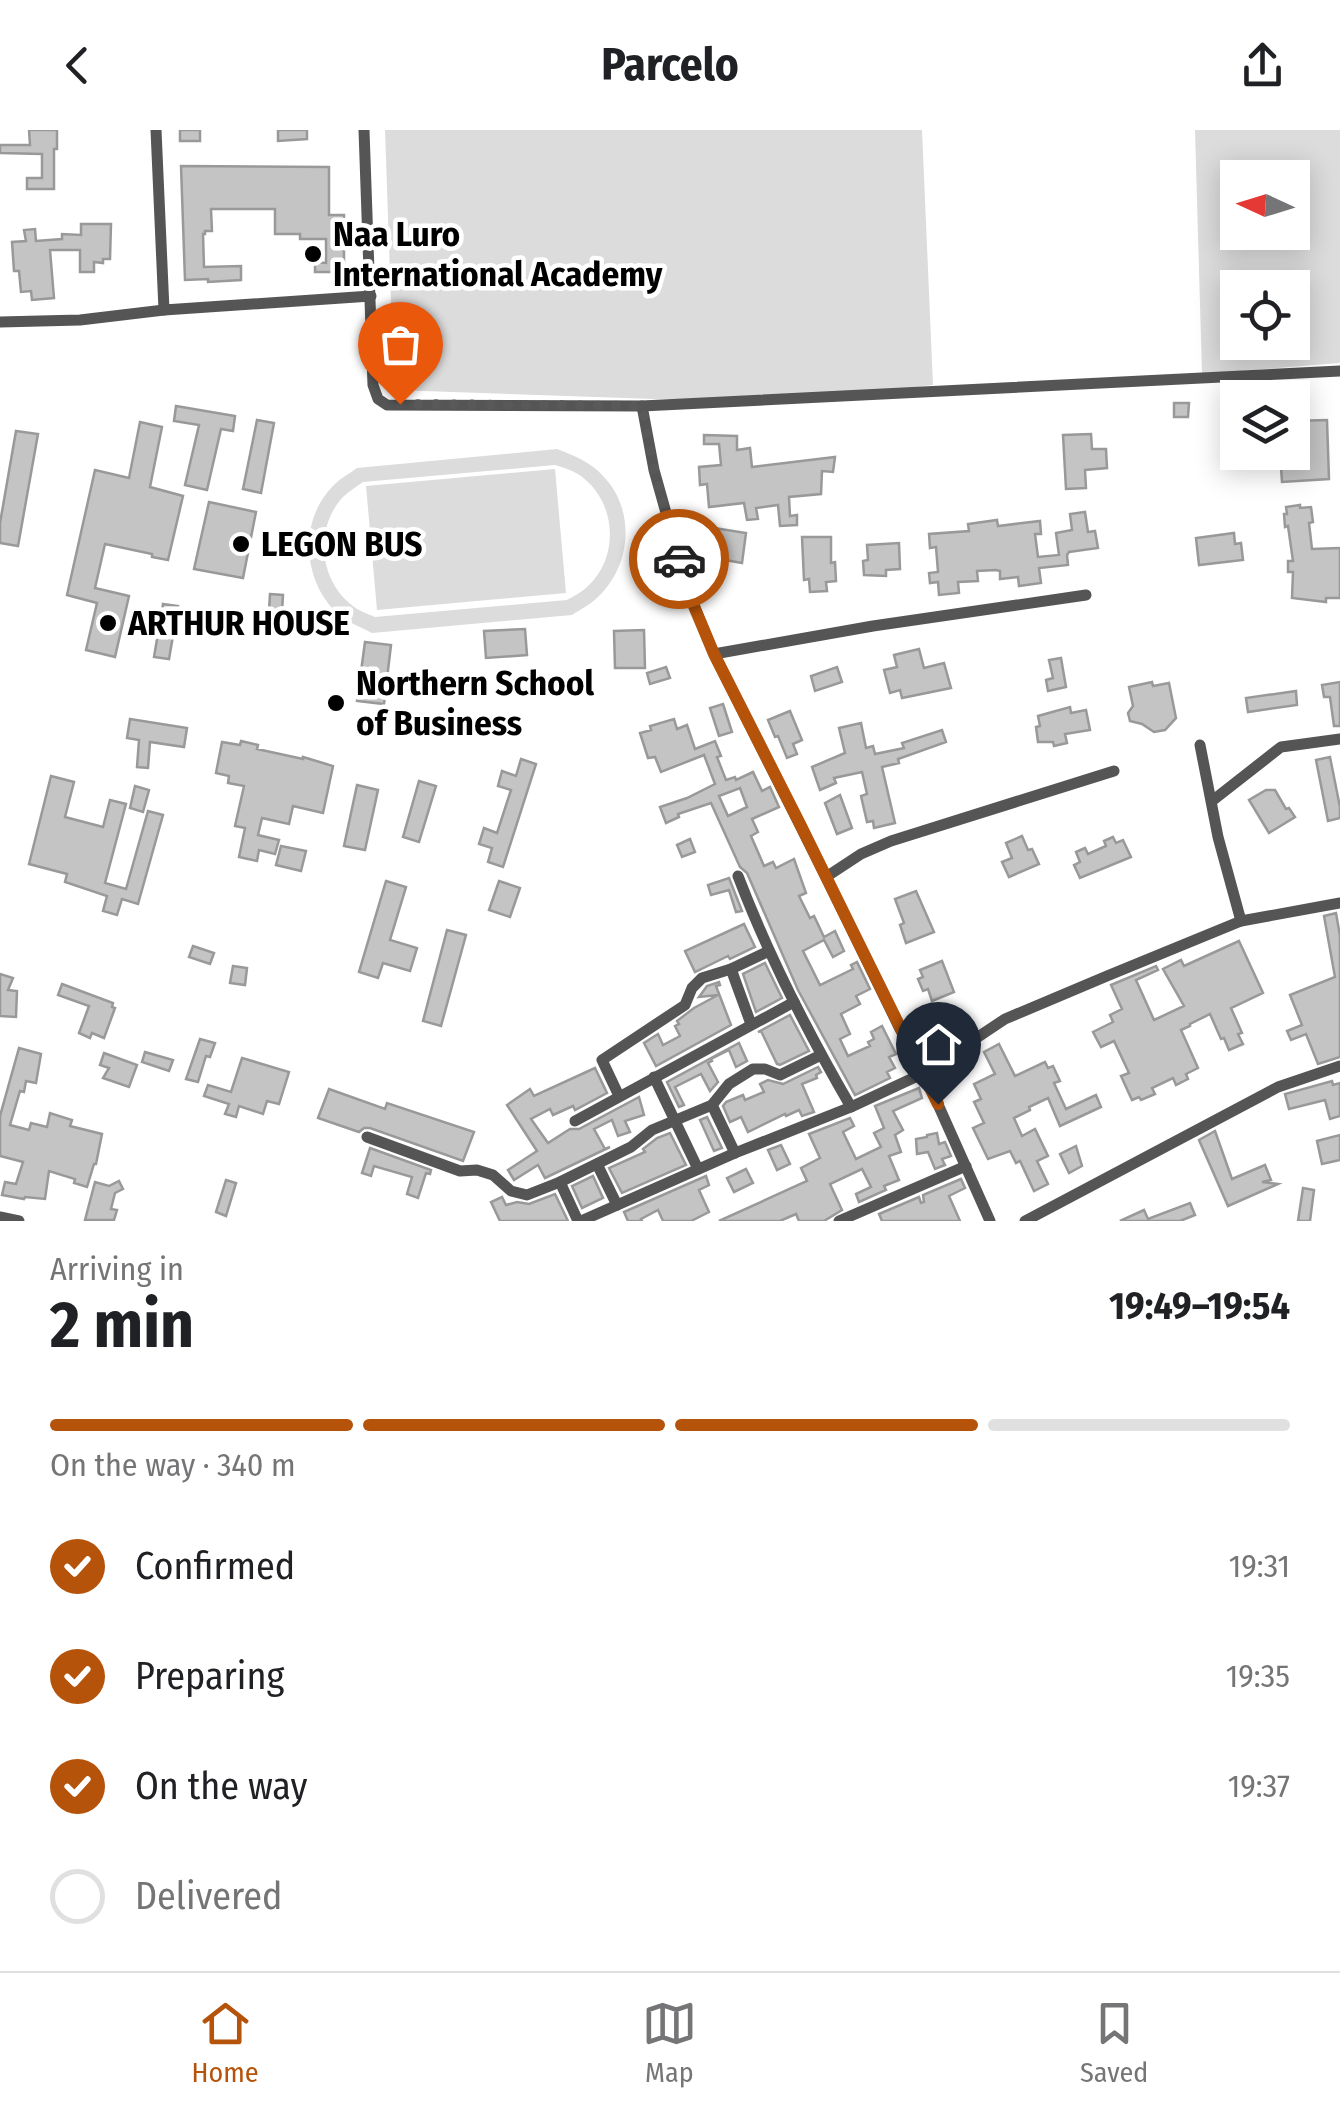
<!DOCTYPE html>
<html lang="en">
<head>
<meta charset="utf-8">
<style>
  :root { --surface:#fff; --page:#f6f6f6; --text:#202124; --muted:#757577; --line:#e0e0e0; --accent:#b45309 }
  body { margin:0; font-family:"Fira Sans Condensed",sans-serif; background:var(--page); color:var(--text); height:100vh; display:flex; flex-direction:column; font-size:38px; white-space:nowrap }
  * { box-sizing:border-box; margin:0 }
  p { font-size:32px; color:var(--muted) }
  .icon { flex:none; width:55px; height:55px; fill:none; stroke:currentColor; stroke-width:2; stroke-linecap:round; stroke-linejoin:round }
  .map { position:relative; height:1091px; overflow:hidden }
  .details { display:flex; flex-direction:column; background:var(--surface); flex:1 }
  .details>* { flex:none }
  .needle { width:65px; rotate:274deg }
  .controls { position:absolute; left:1220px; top:30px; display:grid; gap:20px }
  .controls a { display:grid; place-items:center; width:90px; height:90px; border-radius:0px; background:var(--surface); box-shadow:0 5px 25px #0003; font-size:50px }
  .pin { position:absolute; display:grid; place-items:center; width:85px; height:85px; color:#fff; margin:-102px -42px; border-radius:50% 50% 50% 0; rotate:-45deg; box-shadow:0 0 10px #0007 }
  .pin .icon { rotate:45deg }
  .courier { position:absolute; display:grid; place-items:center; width:100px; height:100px; margin:-50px; border:8px solid #b45309; border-radius:50%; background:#fff; color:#222; box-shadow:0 2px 12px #0007 }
  .head em { font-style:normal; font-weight:700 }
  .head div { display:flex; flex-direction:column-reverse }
  .head { display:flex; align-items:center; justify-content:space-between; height:170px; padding:0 50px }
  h1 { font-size:65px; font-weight:700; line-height:75px }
  .bar { display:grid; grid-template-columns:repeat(4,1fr); gap:15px 10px; align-content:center; height:120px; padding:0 50px }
  .bar i { height:12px; border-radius:8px; background:var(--line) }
  .bar .selected { background:var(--accent) }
  .bar p { grid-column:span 4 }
  ol { padding:0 50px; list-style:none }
  li { display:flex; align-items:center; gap:30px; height:110px }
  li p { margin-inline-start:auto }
  li .icon { padding:10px; border-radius:50%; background:var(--accent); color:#fff; stroke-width:4 }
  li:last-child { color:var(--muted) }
  li i { width:55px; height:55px; border:5px solid var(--line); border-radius:50% }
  header { display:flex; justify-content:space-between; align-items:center; height:130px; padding:0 50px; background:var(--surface); font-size:45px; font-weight:700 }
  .tab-bar { display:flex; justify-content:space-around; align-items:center; height:140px; border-top:2px solid var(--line); background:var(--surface); font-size:28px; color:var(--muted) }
  .tab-bar a { display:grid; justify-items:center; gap:5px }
  .tab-bar .selected { color:var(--accent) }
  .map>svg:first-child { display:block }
  .green { fill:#dcdcdc; fill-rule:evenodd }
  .building { fill:#c4c4c4; stroke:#999; stroke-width:2.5; fill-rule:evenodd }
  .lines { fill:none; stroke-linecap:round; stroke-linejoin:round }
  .street { stroke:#555; stroke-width:11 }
  .done { stroke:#595959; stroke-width:10; stroke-dasharray:0 18 }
  .route { stroke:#b45309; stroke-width:12 }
  .poi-dot { fill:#000; stroke:#fff; stroke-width:4 }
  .labels { text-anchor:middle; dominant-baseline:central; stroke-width:9; stroke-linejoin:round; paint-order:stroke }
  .poi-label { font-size:35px; font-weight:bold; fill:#000; stroke:#fff; text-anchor:start }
</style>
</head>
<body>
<header><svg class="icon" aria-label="back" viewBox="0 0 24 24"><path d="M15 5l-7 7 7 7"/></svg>Parcelo<svg class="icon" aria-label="share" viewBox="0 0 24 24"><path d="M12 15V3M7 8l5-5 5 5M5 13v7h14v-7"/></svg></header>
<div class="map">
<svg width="1340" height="1091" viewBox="0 0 1340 1091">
  <rect width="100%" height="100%" fill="#fff"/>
  <g class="green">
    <path d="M385,0H922L933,255L809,270L654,269L394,260Z"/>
    <path d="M1195,0H1340V233L1202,244ZM1238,48H1292V102H1238ZM1238,158H1292V212H1238Z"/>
    <path d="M557,319C575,326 591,332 604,347C636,381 631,436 598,467C591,474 581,479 572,485L372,503C363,498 352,494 344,489C303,458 297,393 332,357C339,349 349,344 357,338ZM555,335C562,337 571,340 578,344C616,369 621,425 588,456C582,462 574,466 567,470L375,487C368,484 359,481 353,476C319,451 314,398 343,367C348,362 356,357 363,352Z"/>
    <path d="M555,339L566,463L377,480L366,356Z"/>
  </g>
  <g class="building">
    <path d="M29,0H57V19H54V59H27V48H42V24L0,23V15H30Z"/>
    <rect x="180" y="0" width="20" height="11"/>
    <path d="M278,0H307V9L278,11Z"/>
    <path d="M181,36L329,37V85H344V142H315V132L326,133V109H300V104H275V79H211L212,101H205V104H203L204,137L241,136V150L208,152V149L185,150Z"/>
    <path d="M81,94H111L110,129H103V133L94,132V142H80V120H50L54,168L32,170L31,161L21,162L19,141H14L12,112L26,111L24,100L35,99L36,111L62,109V104L81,105Z"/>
    <path d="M1174,273H1189L1188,287H1174Z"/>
    <path d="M176,276L235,286L233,301L221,299L207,360L185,355L199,295L174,291Z"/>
    <path d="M257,290L274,293L261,363L243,359Z"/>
    <path d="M1327,290L1329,349L1282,352L1280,322H1292V291Z"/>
    <path d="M140,292L162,297L150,357L183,366L168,430L152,427V424L105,414L95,458L129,466L115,527L86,520L97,473L67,465L95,340L129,348Z"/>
    <path d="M16,301L38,304L18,416L0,413V393Z"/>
    <path d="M1091,304L1092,319H1106L1107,338L1085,340L1086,358L1066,359L1063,305Z"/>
    <path d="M704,305L737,306V320L750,318L752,337L835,327L833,342L822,341L821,364L789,367L790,386L797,385V395L780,396L778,375L756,378L758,389L747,390L744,373L709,377L707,354L700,355L699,337L721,335L719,314H704Z"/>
    <path d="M209,372L256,382L243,448L194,439Z"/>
    <path d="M1300,375V378L1311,377L1313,392L1309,393L1312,419L1340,418V468H1326V472L1292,468L1293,442H1288V431H1293L1288,396L1285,397L1284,384H1287L1286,377Z"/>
    <path d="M1085,382L1088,402L1095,401L1098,418L1069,422L1067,425L1068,435L1039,438L1041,453L1019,456L1018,447L1000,449V441L996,440L977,441L978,451L958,452L959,463L939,465L938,452L930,453L929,443L938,442L936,417L930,418L929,404L969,401L968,394L997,390L998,396L1040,391L1041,404H1035L1038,427L1059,425L1056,403L1072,400L1070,384Z"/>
    <path d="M708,397L746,403L742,433L725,430L726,423L705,420Z"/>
    <path d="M1234,403L1235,414L1241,413L1243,430L1199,435L1196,408Z"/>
    <path d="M802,407H831V433L835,432L836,451L826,452L827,461L810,462L809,449L804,450Z"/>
    <path d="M899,413L900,439L886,440V446L864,445L863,431L868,430L867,415Z"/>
    <path d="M270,464L283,465L282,482L269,481Z"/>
    <path d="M163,474L178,476L177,481L197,483L195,502L174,500L169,529L154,527Z"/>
    <path d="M525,499L527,525L486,528L484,501Z"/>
    <path d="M644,500L645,538H615L614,501Z"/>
    <path d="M365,512L391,515L384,574L357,571Z"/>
    <path d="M919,519L924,538L944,533L951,558L902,568L900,560L890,563L884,540L897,537L894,525Z"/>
    <path d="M1061,528L1066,557L1048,561L1046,550L1053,548L1049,530Z"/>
    <path d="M666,537L670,548L650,554L647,543Z"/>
    <path d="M837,537L842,552L815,561L811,546Z"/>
    <path d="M1152,552L1153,556L1169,553L1176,588L1165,600L1154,602L1142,594L1130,591L1128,583L1133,576L1129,557Z"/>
    <path d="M1340,552V596H1334L1330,567H1324L1322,555Z"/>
    <path d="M1296,561L1297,575L1248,582L1246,568Z"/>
    <path d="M723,574L732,602L719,606L710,578Z"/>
    <path d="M1070,577L1071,583L1086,580L1090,600L1065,604L1067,613L1054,616L1053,612H1038L1036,597L1040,596L1038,586Z"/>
    <path d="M790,581L802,610L793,614L797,624L787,628L778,606L775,607L768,590Z"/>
    <path d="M130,589L187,598L184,617L150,612L148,638L137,637L139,610L127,608Z"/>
    <path d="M674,589L677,599L687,595L695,619L715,611L721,626L717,627L726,650L735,647L736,650L753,642L762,661L770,657L779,677L752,689L758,702L751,706L764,736L773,732L776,738L794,729L806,763L799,766L810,788L814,786L824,807L835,801L844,821L833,827L824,810L803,821L820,855L853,839L851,835L857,832L870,859L856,866L860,874L841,884L850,904L840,909L848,926L870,916L868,912L874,909L871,902L882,896L896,924L889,927L895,938L887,942L890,948L855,965L798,860L747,743L740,737L711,673L678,684L679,687L666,693L660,677L687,668L715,654L704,625L661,642L655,627L648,628L640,603L651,600L650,596ZM740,658L747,677L728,686L719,666Z"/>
    <path d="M861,593L866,618L873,616L875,624L904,618L902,613L942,600L946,612L898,629L899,633L882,637L895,693L874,698L873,691L867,692L861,666L867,664L862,642L834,648L836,653L820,660L812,637L845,623L839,598Z"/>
    <path d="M241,611L258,615L257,619L303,629V627L333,636L323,683L293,676L289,694L262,688L258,705L279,710L275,724L259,720L257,731L239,727L245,698L235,696L244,656L228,653L229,646L216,643L222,612L240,615Z"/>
    <path d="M1330,627L1340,677V688L1328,691L1316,630Z"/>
    <path d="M521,629L536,634L503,737L488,732L492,718L479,714L484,698L497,703L511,660L498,656L502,641L516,646Z"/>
    <path d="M51,646L74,652L65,687L103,697L110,670L126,674L105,753L126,759L148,681L163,685L138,774L122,769L117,785L103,781L107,766L65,752L67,744L29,734Z"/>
    <path d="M419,651L436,656L419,712L403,707Z"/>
    <path d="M357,655L378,660L365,720L344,716Z"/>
    <path d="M135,656L149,660L143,682L130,678Z"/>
    <path d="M1266,660H1275L1286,679L1289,678L1295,687L1269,703L1249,670Z"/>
    <path d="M840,665L852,698L837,704L825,673Z"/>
    <path d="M1022,706L1028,720L1032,719L1039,734L1009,747L1002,732L1012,728L1006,713Z"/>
    <path d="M1113,707L1116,713L1123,710L1131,727L1080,748L1074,735L1080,732L1076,722L1085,718L1088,724L1106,716L1104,711Z"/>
    <path d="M690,709L695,722L682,727L677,715Z"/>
    <path d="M281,716L306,721L301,741L276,735Z"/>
    <path d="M729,748L742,781L736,782L729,760L711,765L708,755Z"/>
    <path d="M386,751L406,757L390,810L417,818L410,841L383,833L378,848L359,842Z"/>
    <path d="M499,751L520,758L510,787L489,780Z"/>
    <path d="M916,761L934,802L906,813L900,795L904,793L895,769Z"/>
    <path d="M1336,783L1340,806V927L1318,934L1306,904L1291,910L1287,901L1302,895L1290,865L1335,847L1324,786Z"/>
    <path d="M744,794L755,817L730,829L728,826L695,842L685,821Z"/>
    <path d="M447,800L466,805L441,896L423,891Z"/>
    <path d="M1239,811L1263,863L1231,878L1242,903L1238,904L1243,914L1229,920L1224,908L1221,909L1210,884L1190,894V896L1181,900L1198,938L1186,944L1188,949L1176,955L1173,948L1152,958L1155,964L1141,970L1139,967L1132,970L1121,946L1129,943L1114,911L1101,917L1093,902L1113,892L1110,885L1122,879L1111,855L1156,836L1158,840L1136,850L1154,890L1184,876L1163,839L1181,830L1184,836Z"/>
    <path d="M193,816L214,823L210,834L189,827Z"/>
    <path d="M942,831L954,862L932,871L928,859L923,861L918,849L923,847L920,840Z"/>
    <path d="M765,833L782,868L756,882L743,844Z"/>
    <path d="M233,836L247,838L245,855L230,853Z"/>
    <path d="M0,844L13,848L8,860L17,861L16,887L0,886Z"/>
    <path d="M719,852L720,855L716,856L731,895L656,936L644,913L658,904L663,915L680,906L675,896L679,894L677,891L694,878L718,865L699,867L707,856Z"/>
    <path d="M62,854L113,873L112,877L115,878L104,908L92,903L90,908L79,903L89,876L58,865Z"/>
    <path d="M790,885L809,921L780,935L777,934L761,901L758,902Z"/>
    <path d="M200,909L215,913L210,927L206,926L198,952L186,949Z"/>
    <path d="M739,913L747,931L736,937L729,920L711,929L712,931L708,933L718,952L710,961L701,944L675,957L684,975L679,977L667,952Z"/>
    <path d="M999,914L1015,946L1045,932L1048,938L1053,936L1060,951L1054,953L1066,979L1096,965L1101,977L1060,996L1048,968L1029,977L1030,980L1014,988L1022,1006L1035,999L1048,1026L1037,1031L1048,1054L1034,1061L1020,1031L1016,1033L1010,1021L988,1029L973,998L984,993L974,972L981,969L974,954L995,944L984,922Z"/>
    <path d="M19,918L41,924L36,953L26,951L24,962L20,961L10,995L29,1000L31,993L47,997L50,983L72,990L70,996L102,1004L96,1034H94L87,1057L74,1053L75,1049L49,1041L45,1069L25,1067L24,1069L2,1065L5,1052L16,1054L23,1032L0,1026V986Z"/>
    <path d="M145,922L173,930L169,941L142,932Z"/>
    <path d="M104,923L137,935L129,957L103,948L109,938L100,935Z"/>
    <path d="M242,928L289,942L279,974L267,971L263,984L239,976L236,987L225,984L229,974L204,966L208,955L231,962Z"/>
    <path d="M818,937L821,942L816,945L817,948L802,954L814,982L802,986L799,980L786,986L785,984L748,1002L741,987L730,992L723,976L726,972L743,965L745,970L764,962L760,954L768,950L783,954Z"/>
    <path d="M595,938L607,963L575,980L573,976L553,985L550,979L531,989L548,1013L570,999H579L639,967L644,985L625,991L630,1002L618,1006L612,990L594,999L605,1019L610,1017L545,1048L538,1035L514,1050L508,1040L537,1021L507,975L530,959L534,966Z"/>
    <path d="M1332,951L1333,955L1340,953V986L1330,989L1325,970L1289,979L1285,964Z"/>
    <path d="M919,958L922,968L893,981L903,1000L895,1005L901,1022L889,1026L899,1050L884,1056L886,1060L859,1072L856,1064L871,1057L862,1039L830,1054L842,1080L824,1091H799L796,1084L780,1091H719L807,1051L801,1038L820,1028L809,1004L850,988L854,996L843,1002L856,1029L881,1017L874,1003L884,998L875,976Z"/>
    <path d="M329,959L385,979L387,973L474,1002L463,1031L370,998H364L359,1002L318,988Z"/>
    <path d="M707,987L722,1018L714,1021L700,990Z"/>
    <path d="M1215,1001L1232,1049L1265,1035L1271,1050L1262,1052L1278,1054L1228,1076L1199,1010Z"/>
    <path d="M670,1003L686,1035L622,1063L609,1038L645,1022L643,1019L657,1008Z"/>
    <path d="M937,1003L939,1014L945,1012L951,1026L942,1029L945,1035L935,1039L928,1022L917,1024L916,1009L927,1007V1005Z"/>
    <path d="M1340,1005V1030L1322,1034L1317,1011Z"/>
    <path d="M781,1015L790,1034L777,1040L768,1020Z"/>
    <path d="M1076,1016L1082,1036L1069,1043L1060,1024Z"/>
    <path d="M370,1018L431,1040L430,1044L426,1043L418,1068L407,1064L412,1047L374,1036L371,1046L362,1043Z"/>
    <path d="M746,1039L753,1053L734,1062L727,1048Z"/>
    <path d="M593,1046L603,1068L582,1078L572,1056Z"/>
    <path d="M706,1046L709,1055L699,1060L709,1082L691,1091H663L658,1080L641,1089L642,1091H628L624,1082Z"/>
    <path d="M961,1049L965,1058L949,1066L960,1091H882L879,1084L919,1067L921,1073L924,1072L923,1065Z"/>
    <path d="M226,1050L236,1053L226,1086L216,1082Z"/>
    <path d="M119,1051L123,1059L115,1063L111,1079L117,1080L114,1090H85L95,1052L109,1056Z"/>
    <path d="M1303,1058L1314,1060L1310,1091H1298Z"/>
    <path d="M555,1064L568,1091H500L491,1072L502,1067L506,1075L517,1072L529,1074Z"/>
    <path d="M1190,1073L1195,1085L1180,1091H1120L1144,1080L1148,1089Z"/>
  </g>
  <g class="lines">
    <g class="street">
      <path d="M156,0L164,180"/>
      <path d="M364,0L373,255L378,269L387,275L642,276L1340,241"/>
      <path d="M0,192L80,190L164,180L371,166"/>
      <path d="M642,276L654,340L688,461L714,524L826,747L899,897L924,943L990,1091"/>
      <path d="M714,524L873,496L1086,465"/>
      <path d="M1200,615L1218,707L1241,791"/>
      <path d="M1212,671L1281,617L1340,609"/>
      <path d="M738,746C769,827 808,903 851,977"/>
      <path d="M826,747L861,724L891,711L1114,641"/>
      <path d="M731,839L751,894"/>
      <path d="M654,947L698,1039"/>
      <path d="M619,966L602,930L685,875L692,858L702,848L731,839L769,821"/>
      <path d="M712,975L735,1023"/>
      <path d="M575,991L794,872"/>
      <path d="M367,1007L460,1041L477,1040L493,1045L511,1061L527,1065L560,1052L578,1091"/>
      <path d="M597,1034L617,1075"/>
      <path d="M560,1052L631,1017L652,1000L712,975L729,954L753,939H765L780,945L821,925"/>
      <path d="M0,1087L19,1091"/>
      <path d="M581,1091L735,1023L851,977L924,943L1005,889L1107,846L1241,791L1340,773"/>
      <path d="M839,1091L966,1036"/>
      <path d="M1025,1091L1278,957L1340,936"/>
    </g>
  </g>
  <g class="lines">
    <path class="done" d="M400,274L642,276L654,340L679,429"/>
    <path class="route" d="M679,429L688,462L714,524L800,694L938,974"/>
  </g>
  <g class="poi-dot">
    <circle cx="313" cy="124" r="10"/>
    <circle cx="241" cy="414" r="10"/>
    <circle cx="108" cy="493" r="10"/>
    <circle cx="336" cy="573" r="10"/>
  </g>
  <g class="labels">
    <g class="poi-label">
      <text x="333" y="104">Naa Luro<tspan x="333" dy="40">International Academy</tspan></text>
      <text x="261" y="414">LEGON BUS</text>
      <text x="128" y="493">ARTHUR HOUSE</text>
      <text x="356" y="553">Northern School<tspan x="356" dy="40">of Business</tspan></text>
    </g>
  </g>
</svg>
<div class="controls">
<a><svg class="needle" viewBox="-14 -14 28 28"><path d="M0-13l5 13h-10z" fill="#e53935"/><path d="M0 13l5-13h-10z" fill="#757577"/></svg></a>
<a><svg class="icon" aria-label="locate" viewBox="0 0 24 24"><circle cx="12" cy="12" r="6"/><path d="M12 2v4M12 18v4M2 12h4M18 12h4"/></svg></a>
<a><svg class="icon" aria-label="layers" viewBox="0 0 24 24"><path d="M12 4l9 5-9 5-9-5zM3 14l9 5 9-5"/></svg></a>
</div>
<div class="pin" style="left:400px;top:274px;background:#ea580c"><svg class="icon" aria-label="bag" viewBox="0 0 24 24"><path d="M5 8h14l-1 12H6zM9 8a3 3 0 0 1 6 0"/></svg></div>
<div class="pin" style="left:938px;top:974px;background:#1f2937"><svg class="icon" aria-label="home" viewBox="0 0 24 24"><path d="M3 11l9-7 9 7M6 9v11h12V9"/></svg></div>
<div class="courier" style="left:679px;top:429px"><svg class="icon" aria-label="car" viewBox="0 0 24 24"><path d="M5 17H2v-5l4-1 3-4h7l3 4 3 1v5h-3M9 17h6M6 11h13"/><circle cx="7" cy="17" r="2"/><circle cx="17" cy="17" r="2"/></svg></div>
</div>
<section class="details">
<div class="head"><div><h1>2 min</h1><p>Arriving in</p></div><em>19:49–19:54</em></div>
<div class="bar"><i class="selected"></i><i class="selected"></i><i class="selected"></i><i></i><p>On the way · 340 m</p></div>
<ol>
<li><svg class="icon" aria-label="check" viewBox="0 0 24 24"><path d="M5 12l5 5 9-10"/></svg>Confirmed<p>19:31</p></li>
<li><svg class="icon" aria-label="check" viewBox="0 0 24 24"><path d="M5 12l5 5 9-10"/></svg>Preparing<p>19:35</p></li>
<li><svg class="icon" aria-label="check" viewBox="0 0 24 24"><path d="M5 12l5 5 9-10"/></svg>On the way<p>19:37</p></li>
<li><i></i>Delivered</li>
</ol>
</section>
<nav class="tab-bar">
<a class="selected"><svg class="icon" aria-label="home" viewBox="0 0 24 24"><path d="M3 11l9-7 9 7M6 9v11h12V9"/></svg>Home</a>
<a><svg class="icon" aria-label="map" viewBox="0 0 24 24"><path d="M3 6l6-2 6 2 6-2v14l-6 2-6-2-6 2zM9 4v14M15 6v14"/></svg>Map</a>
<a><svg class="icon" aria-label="saved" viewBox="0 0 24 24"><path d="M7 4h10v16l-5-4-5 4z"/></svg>Saved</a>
</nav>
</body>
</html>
